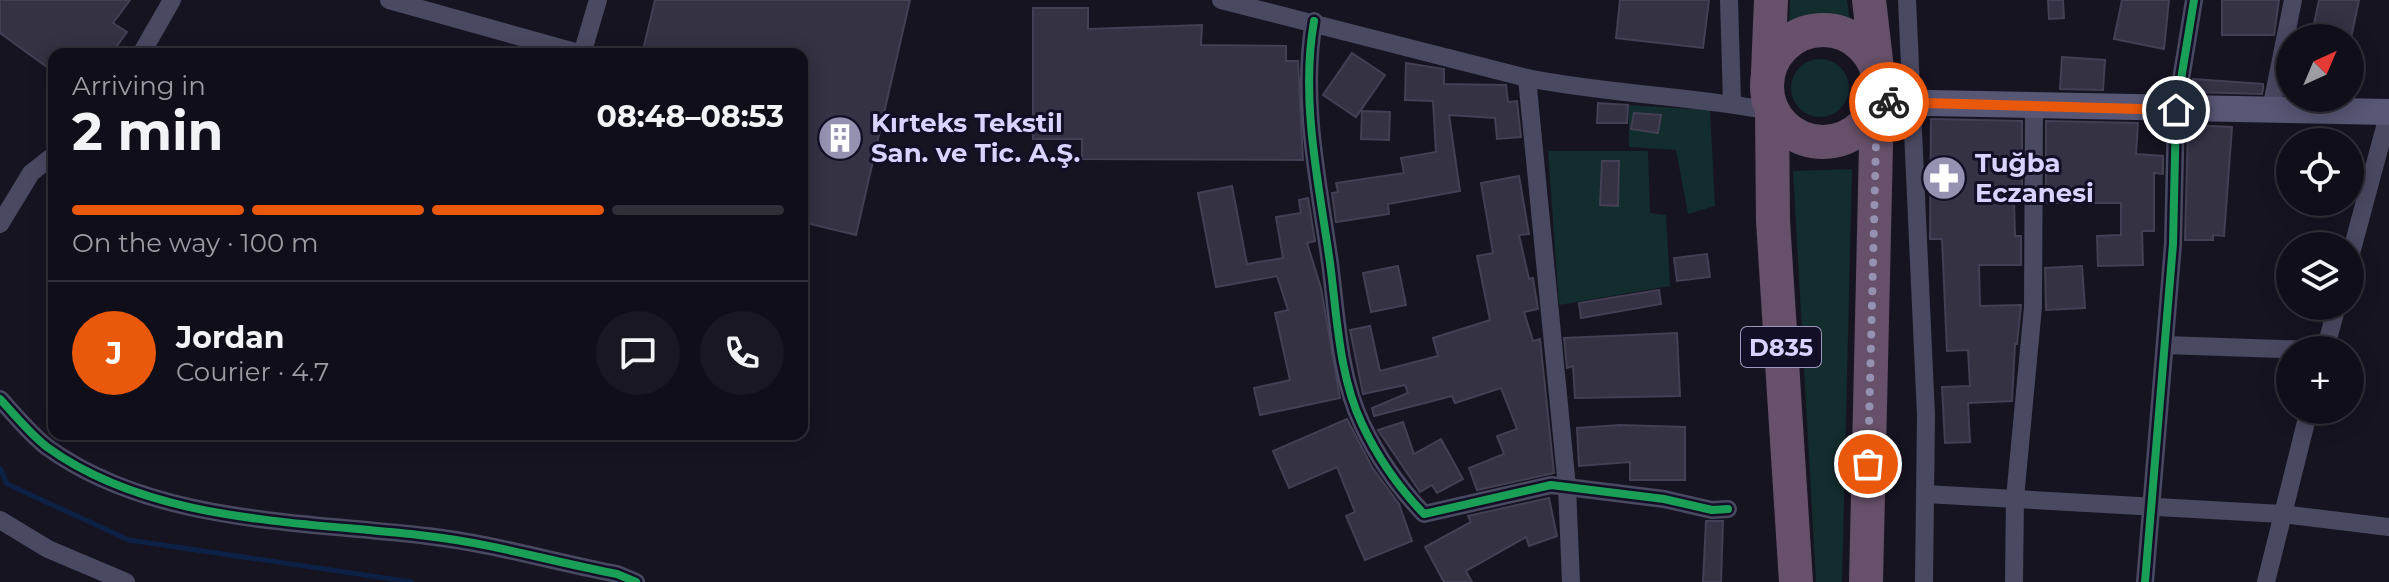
<!DOCTYPE html>
<html lang="en">
<head>
<meta charset="utf-8">
<style>
  :root { --surface:#100f19; --page:#191822; --text:#f1f3f6; --muted:#9c9ca2; --line:#302f38; --accent:#ea580c }
  body { margin:0; font-family:Montserrat,sans-serif; background:var(--page); color:var(--text); height:100vh; display:flex; flex-direction:column; font-size:30px; white-space:nowrap }
  * { box-sizing:border-box; margin:0 }
  p { font-size:26px; color:var(--muted) }
  .icon { flex:none; width:44px; height:44px; fill:none; stroke:currentColor; stroke-width:2; stroke-linecap:round; stroke-linejoin:round }
  .map { position:relative; flex:1; overflow:hidden }
  .side { position:absolute; left:48px; top:48px; width:760px; height:392px; display:flex; flex-direction:column; background:var(--surface); border-radius:16px; box-shadow:0 4px 20px #0003,0 0 0 2px var(--line) }
  .side>* { flex:none }
  .needle { width:52px; rotate:44deg }
  .fabs { position:absolute; left:2276px; top:24px; display:grid; gap:16px }
  .fabs a { display:grid; place-items:center; width:88px; height:88px; border-radius:50%; background:var(--surface); box-shadow:0 4px 20px #0003,0 0 0 2px var(--line); font-size:40px }
  .pin { position:absolute; display:grid; place-items:center; width:68px; height:68px; color:#fff; margin:-34px; border:4px solid #fff; border-radius:50%; box-shadow:0 2px 8px #0007 }
  .courier { position:absolute; display:grid; place-items:center; width:80px; height:80px; margin:-40px; border:6px solid #ea580c; border-radius:50%; background:#fff; color:#222; box-shadow:0 2px 10px #0007 }
  .summary em { font-style:normal; font-weight:700 }
  .summary div { display:flex; flex-direction:column-reverse }
  .summary { display:flex; align-items:center; justify-content:space-between; height:136px; padding:0 24px }
  h1 { font-size:52px; font-weight:700; line-height:60px }
  .bar { display:grid; grid-template-columns:repeat(4,1fr); gap:12px 8px; align-content:center; height:96px; padding:0 24px }
  .bar i { height:10px; border-radius:6px; background:var(--line) }
  .bar .selected { background:var(--accent) }
  .bar p { grid-column:span 4 }
  .line { display:flex; align-items:center; gap:20px; padding:0 24px; border-top:2px solid var(--line) }
  .line div { flex:1 }
  .round { display:grid; place-items:center; flex:none; width:84px; height:84px; border-radius:42px; background:var(--page) }
  .map>svg:first-child { display:block }
  .green { fill:#132c2d }
  .lines { fill:none; stroke-linecap:round; stroke-linejoin:round }
  .stream { stroke:#0d2144; stroke-width:5 }
  .building { fill:#343243; stroke:#433f54; stroke-width:2 }
  .street { stroke:#4a4962; stroke-width:18 }
  .secondary { stroke:#575674; stroke-width:26 }
  .highway { stroke:#67516a; stroke-width:34 }
  .cycleway-casing { stroke:#130f26; stroke-width:13 }
  .cycleway { stroke:#1a9f57; stroke-width:8 }
  .done { stroke:#9591b1; stroke-width:8; stroke-dasharray:0 14.4 }
  .route { stroke:#ea580c; stroke-width:10 }
  .labels { text-anchor:middle; dominant-baseline:central; stroke-width:6; stroke-linejoin:round; paint-order:stroke }
  .shield { fill:#130f26; stroke:#9e99be; stroke-width:2 }
  .shield-label { font-size:24px; font-weight:bold; fill:#d9d4ff }
  .poi-label { font-size:26px; font-weight:bold; fill:#d9d4ff; stroke:#130f26; text-anchor:start }
</style>
</head>
<body>
<div class="map">
<svg width="2389" height="582" viewBox="0 0 2389 582">
  <rect width="100%" height="100%" fill="#161421"/>
  <g class="green">
    <path d="M1790,0H1847L1850,21L1789,26Z"/>
    <circle cx="1820" cy="88" r="29"/>
    <path d="M1629,105L1710,110L1715,206L1688,214L1676,150L1629,147Z"/>
    <path d="M1548,151H1648L1650,213L1666,215L1670,286L1559,305Z"/>
    <path d="M1852,169L1842,582H1816L1793,171Z"/>
  </g>
  <g class="lines">
    <path class="stream" d="M0,468L7,484L129,540L412,582"/>
  </g>
  <g class="building">
    <path d="M0,0H130L113,23L127,32L111,54H54V72L0,33Z"/>
    <path d="M655,0H910L856,235L802,222V54H642Z"/>
    <path d="M1620,0H1709L1703,48L1616,38Z"/>
    <path d="M2048,0H2063L2064,18L2049,19Z"/>
    <path d="M2122,0H2169L2164,49L2114,39Z"/>
    <path d="M2222,0H2279L2274,35H2222Z"/>
    <path d="M2319,0H2359L2351,38H2311Z"/>
    <path d="M1033,8H1088V29L1202,25L1201,45L1286,46V61H1298L1303,160L1082,159V139H1033Z"/>
    <path d="M1352,53L1385,75L1356,117L1323,95Z"/>
    <path d="M2062,57L2105,60L2103,90L2060,89Z"/>
    <path d="M1406,63L1444,69V84L1506,85L1508,102L1517,101L1521,137L1497,139L1495,118L1449,115L1460,191L1388,204L1389,214L1336,222L1332,193L1338,192L1336,183L1404,173L1401,158L1436,152L1433,101L1405,100Z"/>
    <path d="M2193,79L2263,84V90L2262,94L2191,92Z"/>
    <path d="M1598,103L1628,105L1627,123H1597Z"/>
    <path d="M1362,111L1390,112L1389,140L1361,139Z"/>
    <path d="M1634,113L1661,115L1658,133L1631,129Z"/>
    <path d="M1931,119L2022,121V202H2014L2015,236H2021V265H1979L1980,306L2021,305L2017,344H2015L2012,401L1968,403L1970,442L1945,443L1942,387L1970,386L1968,350L1947,351L1942,239H1930Z"/>
    <path d="M2046,121L2138,123L2136,154L2163,156V174L2154,173V231H2142L2143,265L2098,266L2097,236L2121,235V203H2046Z"/>
    <path d="M2188,125L2232,127L2224,236L2213,235V240H2185Z"/>
    <path d="M1602,161H1619L1618,206L1600,205Z"/>
    <path d="M1519,176L1529,234L1519,235L1529,279L1533,278L1538,309L1524,312L1533,341L1540,339L1554,473L1477,490L1469,468L1504,454L1497,436L1517,429L1501,388L1455,403L1452,396L1374,416L1372,408L1408,393L1405,385L1363,394L1350,330L1370,326L1380,371L1438,356L1433,338L1490,320L1477,256L1493,253L1481,183Z"/>
    <path d="M1232,186L1247,264L1283,258L1276,217L1301,213L1299,200L1308,198L1315,241L1307,243L1321,288L1340,398L1260,415L1254,388L1290,380L1275,313L1288,310L1277,276L1216,287L1198,193Z"/>
    <path d="M1707,254L1710,277L1677,281L1674,258Z"/>
    <path d="M1398,266L1406,305L1371,312L1363,273Z"/>
    <path d="M2082,266L2085,308L2046,310L2045,268Z"/>
    <path d="M1659,290L1661,304L1581,318L1579,303Z"/>
    <path d="M1677,333L1680,396L1575,398L1573,366L1567,368L1564,338Z"/>
    <path d="M1347,419L1372,467L1399,504L1412,541L1365,560L1346,516L1355,512L1337,467L1289,488L1273,451Z"/>
    <path d="M1403,422L1414,454L1441,439L1463,479L1437,493L1432,485L1420,492L1378,430Z"/>
    <path d="M1620,425L1685,427V480H1630V462L1579,466L1577,428Z"/>
    <path d="M1549,498L1557,536L1529,546L1526,537L1466,571L1472,582H1444L1425,547L1471,522L1468,516Z"/>
    <path d="M1706,521H1723L1721,582H1703Z"/>
  </g>
  <g class="lines">
    <g class="street">
      <path d="M389,0L582,54L598,0"/>
      <path d="M1221,0L1527,78C1608,94 1691,96 1772,111"/>
      <path d="M1729,0L1732,103"/>
      <path d="M1907,0L1926,415L1924,582"/>
      <path d="M1314,21C1300,101 1319,184 1330,263C1337,316 1339,376 1362,424C1377,456 1400,489 1424,514L1551,485L1664,499L1712,510L1728,509"/>
      <path d="M141,54L172,0"/>
      <path d="M1527,78L1567,487L1571,582"/>
      <path d="M2271,109L2293,0"/>
      <path d="M0,224L31,173L54,155"/>
      <path d="M2350,257L2389,112"/>
      <path d="M2165,345L2312,350"/>
      <path d="M2325,350L2337,306"/>
      <path d="M0,399C15,415 30,434 47,447C153,524 302,521 427,536C490,543 554,562 617,574L636,582"/>
      <path d="M1925,494L2282,514L2389,527"/>
      <path d="M0,520L48,549L126,582"/>
      <path d="M2014,582L2015,498L2033,307L2034,107"/>
      <path d="M2145,582L2173,244L2176,110L2194,0"/>
      <path d="M2266,582L2309,410"/>
    </g>
    <path class="secondary" d="M1877,102L2389,112"/>
    <g class="highway">
      <path d="M1869,0L1877,69"/>
      <circle cx="1823" cy="86" r="56"/>
      <path d="M1768,72L1771,0"/>
      <path d="M1772,111L1773,221L1796,582"/>
      <path d="M1866,582L1877,102"/>
    </g>
    <g class="cycleway-casing">
      <g id="cycleway">
        <path d="M1314,21C1300,101 1319,184 1330,263C1337,316 1339,376 1362,424C1377,456 1400,489 1424,514L1551,485L1664,499L1712,510L1728,509"/>
        <path d="M0,399C15,415 30,434 47,447C153,524 302,521 427,536C490,543 554,562 617,574L636,582"/>
        <path d="M2145,582L2173,244L2176,110L2194,0"/>
      </g>
    </g>
    <use href="#cycleway" class="cycleway"/>
  </g>
  <g class="lines">
    <path class="done" d="M1868,464L1877,102H1889"/>
    <path class="route" d="M1889,102L2176,110"/>
  </g>
  <defs>
    <g id="building-disc" transform="scale(2.3)"><circle r="9.5" fill="#9591b1" stroke="#130f26"/><path d="M-4-6H4V6H1V3H-1V6H-4ZM-2.5-4.3h1.7v1.8h-1.7ZM.8-4.3h1.7v1.8H.8ZM-2.5-1h1.7V.8h-1.7ZM.8-1h1.7V.8H.8Z" fill="#fff"/></g>
    <g id="pharmacy-disc" transform="scale(2.3)"><circle r="9.5" fill="#9591b1" stroke="#130f26"/><path d="M-2-6h4v4h4v4h-4v4h-4v-4h-4v-4h4Z" fill="#fff"/></g>
  </defs>
  <g fill-rule="evenodd">
    <use href="#building-disc" x="840" y="138"/>
    <use href="#pharmacy-disc" x="1944" y="178"/>
  </g>
  <g class="labels">
    <rect class="shield" x="1741" y="327" width="80" height="40" rx="6"/>
    <g class="shield-label">
      <text x="1781" y="347">D835</text>
    </g>
    <g class="poi-label">
      <text x="871" y="123">Kırteks Tekstil<tspan x="871" dy="30">San. ve Tic. A.Ş.</tspan></text>
      <text x="1975" y="163">Tuğba<tspan x="1975" dy="30">Eczanesi</tspan></text>
    </g>
  </g>
</svg>
<div class="fabs">
<a><svg class="needle" viewBox="-14 -14 28 28"><path d="M0-13l5 13h-10z" fill="#e53935"/><path d="M0 13l5-13h-10z" fill="#9c9ca2"/></svg></a>
<a><svg class="icon" aria-label="locate" viewBox="0 0 24 24"><circle cx="12" cy="12" r="6"/><path d="M12 2v4M12 18v4M2 12h4M18 12h4"/></svg></a>
<a><svg class="icon" aria-label="layers" viewBox="0 0 24 24"><path d="M12 4l9 5-9 5-9-5zM3 14l9 5 9-5"/></svg></a>
<a>+</a>
</div>
<div class="pin" style="left:1868px;top:464px;background:#ea580c"><svg class="icon" aria-label="bag" viewBox="0 0 24 24"><path d="M5 8h14l-1 12H6zM9 8a3 3 0 0 1 6 0"/></svg></div>
<div class="pin" style="left:2176px;top:110px;background:#1f2937"><svg class="icon" aria-label="home" viewBox="0 0 24 24"><path d="M3 11l9-7 9 7M6 9v11h12V9"/></svg></div>
<div class="courier" style="left:1889px;top:102px"><svg class="icon" aria-label="bike" viewBox="0 0 24 24"><circle cx="6" cy="16" r="4"/><circle cx="18" cy="16" r="4"/><path d="M6 16l4-8h5l3 8M10 8l3 8H6M13 5h3"/></svg></div>
<section class="side">
<div class="summary"><div><h1>2 min</h1><p>Arriving in</p></div><em>08:48–08:53</em></div>
<div class="bar"><i class="selected"></i><i class="selected"></i><i class="selected"></i><i></i><p>On the way · 100 m</p></div>
<div class="line" style="height:144px"><b class="round" style="background:var(--accent);color:#fff">J</b><div><b>Jordan</b><p>Courier · 4.7</p></div><a class="round"><svg class="icon" aria-label="chat" viewBox="0 0 24 24"><path d="M4 5h16v11H9l-5 4z"/></svg></a><a class="round"><svg class="icon" aria-label="phone" viewBox="0 0 24 24"><path d="M5 4h4l2 5-3 2q2 4 5 5l2-3 5 2v4C11 20 4 13 5 4z"/></svg></a></div>
</section>
</div>
</body>
</html>
